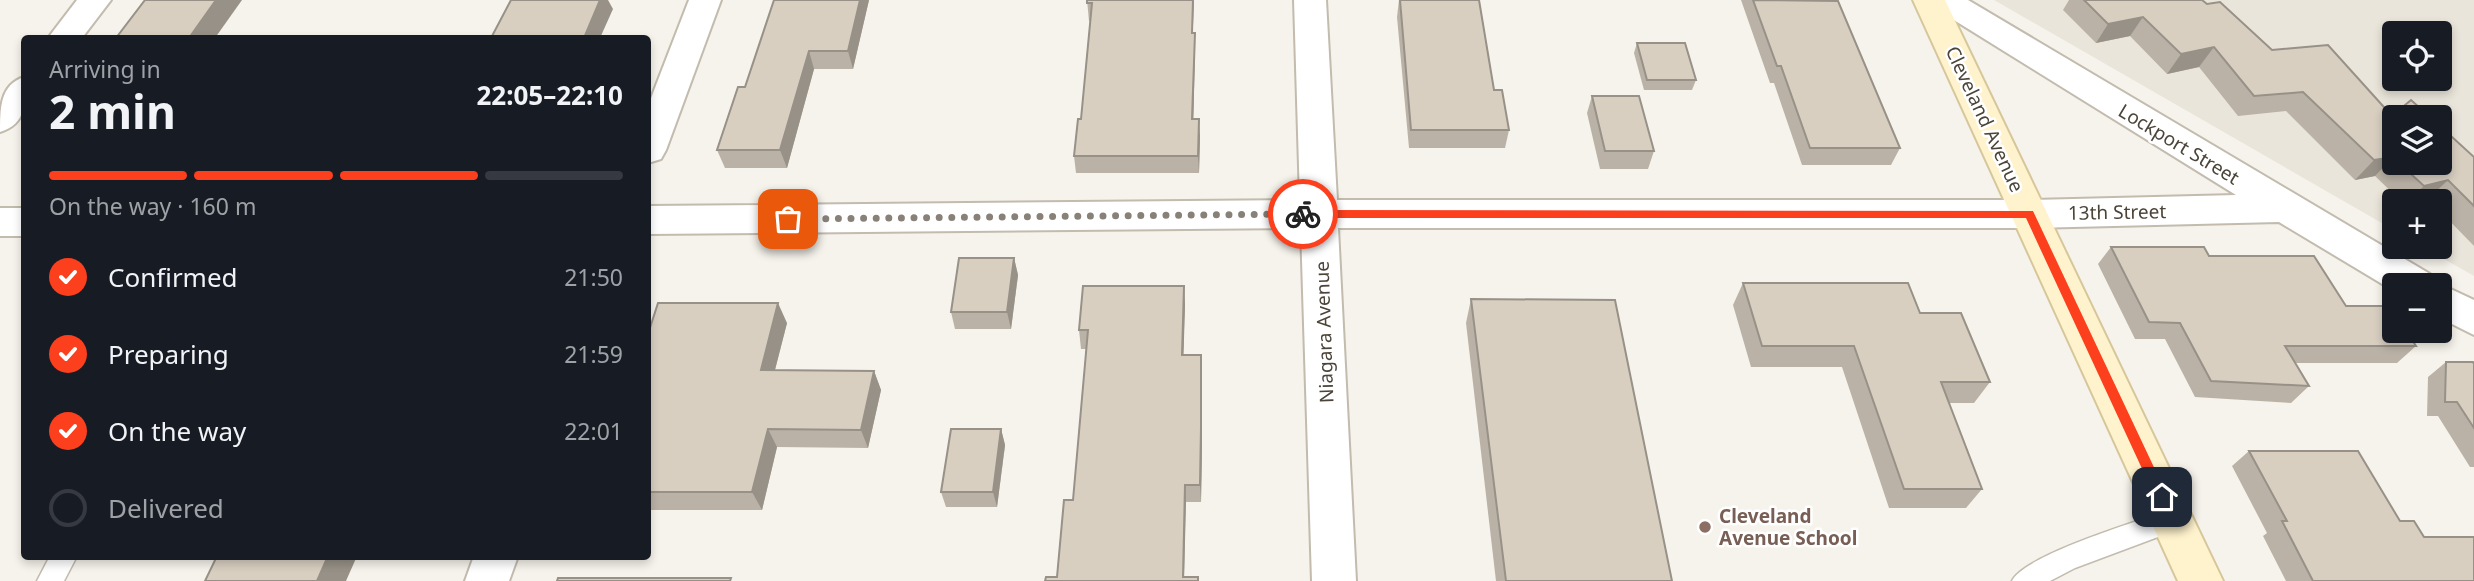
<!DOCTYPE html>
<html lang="en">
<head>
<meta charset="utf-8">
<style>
  :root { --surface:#171b24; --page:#242831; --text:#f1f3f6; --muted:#9ea1a6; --line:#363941; --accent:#fc3f1d }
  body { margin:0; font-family:"Noto Sans",sans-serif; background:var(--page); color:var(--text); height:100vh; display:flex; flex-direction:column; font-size:26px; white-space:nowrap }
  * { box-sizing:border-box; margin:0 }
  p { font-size:23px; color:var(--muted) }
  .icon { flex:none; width:38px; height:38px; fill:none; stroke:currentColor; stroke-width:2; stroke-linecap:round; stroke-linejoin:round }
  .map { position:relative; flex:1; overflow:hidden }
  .drawer { position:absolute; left:21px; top:35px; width:630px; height:525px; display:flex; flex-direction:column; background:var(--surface); border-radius:7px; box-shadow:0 4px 10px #0003 }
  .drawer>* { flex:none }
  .controls { position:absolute; left:2382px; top:21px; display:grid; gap:14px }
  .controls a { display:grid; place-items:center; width:70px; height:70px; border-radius:7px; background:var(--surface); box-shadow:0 4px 10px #0003; font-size:35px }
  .pin { position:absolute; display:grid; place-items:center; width:60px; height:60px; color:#fff; margin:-30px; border-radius:14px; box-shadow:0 4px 10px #0006 }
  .courier { position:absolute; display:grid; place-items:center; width:70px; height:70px; margin:-35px; border:5px solid #fc3f1d; border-radius:50%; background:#fff; color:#222; box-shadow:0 2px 9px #0007 }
  .summary em { font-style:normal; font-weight:700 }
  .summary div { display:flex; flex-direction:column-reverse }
  .summary { display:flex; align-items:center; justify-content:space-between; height:119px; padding:0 28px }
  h1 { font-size:46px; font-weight:700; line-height:52px }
  .bar { display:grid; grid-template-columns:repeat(4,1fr); gap:10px 7px; align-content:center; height:84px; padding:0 28px }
  .bar i { height:9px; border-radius:5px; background:var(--line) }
  .bar .current { background:var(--accent) }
  .bar p { grid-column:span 4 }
  ol { padding:0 28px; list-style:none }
  li { display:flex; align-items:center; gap:21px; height:77px }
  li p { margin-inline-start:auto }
  li .icon { padding:7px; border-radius:50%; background:var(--accent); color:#fff; stroke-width:4 }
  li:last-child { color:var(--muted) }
  li i { width:38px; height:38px; border:4px solid var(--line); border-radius:50% }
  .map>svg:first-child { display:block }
  .residential { fill:#eae5da; fill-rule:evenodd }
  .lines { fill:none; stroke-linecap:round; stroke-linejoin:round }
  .service-casing { stroke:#c2bbae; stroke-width:3 }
  .minor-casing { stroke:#c2bbae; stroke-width:4 }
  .tertiary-casing { stroke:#c2bbae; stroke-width:4 }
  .secondary-casing { stroke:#d6c79b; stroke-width:4 }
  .service { fill:#fff; fill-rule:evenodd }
  .minor { fill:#fff; fill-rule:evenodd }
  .tertiary { fill:#fff; fill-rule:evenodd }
  .secondary { fill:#fff3cd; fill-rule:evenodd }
  .wall { fill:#bab2a6 }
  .shaded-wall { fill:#979187 }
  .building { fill:#d8cfc1; stroke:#979187; stroke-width:2 }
  .route { fill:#fc3f1d }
  .done { stroke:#878178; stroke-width:7; stroke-dasharray:0 12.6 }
  .education-dot { fill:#8d6e63; stroke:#fff; stroke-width:2.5 }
  .labels { text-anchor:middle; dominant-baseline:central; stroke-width:5; stroke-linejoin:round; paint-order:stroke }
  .street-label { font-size:19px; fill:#4b4439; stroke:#fff }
  .education-label { font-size:19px; font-weight:bold; fill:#785e54; stroke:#fff; text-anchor:start }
</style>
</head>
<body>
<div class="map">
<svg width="2474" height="581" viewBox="0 0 2474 581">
  <rect width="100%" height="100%" fill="#f6f3ec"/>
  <path class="residential" d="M1994,0H2474V276L2423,247H2440V201H2394V230ZM2394,33H2440V79H2394ZM2394,117H2440V163H2394Z"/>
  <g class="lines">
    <g class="service-casing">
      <g id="service">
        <path d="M2173,509L2182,512L2186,520L2182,528L2075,568L2050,581H2012C2024,555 2142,520 2173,509Z"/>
        <path d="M50,556H77L64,581H37Z"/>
      </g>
    </g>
    <g class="minor-casing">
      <g id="minor">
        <path d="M77,0H111L82,38H48Z"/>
        <path d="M1294,0H1326L1337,200H2030L2236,195L1933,7L1928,0H1968L2430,274L2435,285H2394V291L2279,222L2030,228H1338L1356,581H1312L1301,228L648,234V206L1300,200Z"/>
        <path d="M24,77C26,101 27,124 0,132C0,108 0,85 24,77Z"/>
        <rect x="0" y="208" width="24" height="28"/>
        <path d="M2440,284L2474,300V335L2440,318V285H2435Z"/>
      </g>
    </g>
    <g class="tertiary-casing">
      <g id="tertiary">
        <path d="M689,0H721L666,150L661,159L648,163V106Z"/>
        <path d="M474,556H518L509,581H465Z"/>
      </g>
    </g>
    <g class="secondary-casing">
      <path id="secondary" d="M1913,0H1945L2223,581H2178Z"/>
    </g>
    <use href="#service" class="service"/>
    <use href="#minor" class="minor"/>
    <use href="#tertiary" class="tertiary"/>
    <use href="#secondary" class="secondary"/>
  </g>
  <g class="wall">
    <path d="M774,0H869L853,69H814L787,168H725L717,150L745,87Z"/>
    <path d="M1087,0L1195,33L1193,119L1200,136L1199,173H1076L1074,156L1081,119L1090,21H1089Z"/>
    <path d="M1399,0L1494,90L1509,130L1505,148H1409L1397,17Z"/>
    <path d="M1741,0H1792L1900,148L1891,165H1802L1774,83H1770Z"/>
    <path d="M2069,0H2202L2272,50L2394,117V163H2440L2474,157V246L2440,211V201H2430L2428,199L2420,201H2401L2375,176L2355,180L2286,111L2238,116L2199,67L2167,74L2130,36L2096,43L2063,10Z"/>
    <path d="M1637,43L1696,80L1692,90H1644L1634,53Z"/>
    <path d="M1592,96L1654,151L1648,169H1600L1587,113Z"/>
    <path d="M2111,247L2209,256L2346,306L2416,346L2397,363H2295L2309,386L2291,403L2195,397L2165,339H2135L2098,264Z"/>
    <path d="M1014,258L1018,275L1011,329H955L951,312Z"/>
    <path d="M1743,283L1920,313L1990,382L1974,403H1949L1982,489L1966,508H1889L1842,367H1751L1733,305Z"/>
    <path d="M1184,286L1185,305L1183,355H1201L1202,445L1201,502H1186L1057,577L1073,500L1086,349H1081L1079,330Z"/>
    <path d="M1471,299L1672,581H1496L1466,323Z"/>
    <path d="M787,323L775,370L874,371L881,390L868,448L777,447L762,510H648V334Z"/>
    <path d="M2446,362L2474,364V467H2470L2438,416H2427L2428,377Z"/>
    <path d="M1001,429L1005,445L997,507H946L941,492Z"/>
    <path d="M2249,451L2400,521L2424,537L2474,581H2286L2263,536L2267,533L2232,466Z"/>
  </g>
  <g class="shaded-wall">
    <path d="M216,0H242L215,38H189Z"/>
    <path d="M600,0H608L613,9L600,38H584Z"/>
    <path d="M860,0H869L853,69L848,51Z"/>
    <path d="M1193,0H1194L1192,50V33Z"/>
    <path d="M2143,17L2130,36L2096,43L2108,24Z"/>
    <path d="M1195,33V50L1193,136L1192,119Z"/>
    <path d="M2214,47L2199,67L2167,74L2181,54Z"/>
    <path d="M809,51L814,69L787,168L780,150Z"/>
    <path d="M1199,119L1200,136L1199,173L1198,156Z"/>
    <path d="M2393,157L2375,176L2355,180L2374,160Z"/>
    <path d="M2448,180L2428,199L2420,201H2408L2424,186Z"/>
    <path d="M1014,258L1018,275L1011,329L1007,312Z"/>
    <path d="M1184,286L1185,305L1183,373L1182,355Z"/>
    <path d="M778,303L787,323L770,389L761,370Z"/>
    <path d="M1201,355L1202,445L1201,502L1200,485Z"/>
    <path d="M874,371L881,390L868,448L861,430Z"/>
    <path d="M768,429L777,447L762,510L752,492Z"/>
    <path d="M1001,429L1005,445L997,507L993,492Z"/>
    <path d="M1185,485L1186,502L1184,581L1183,577Z"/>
    <path d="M328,556H357L346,581H317Z"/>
  </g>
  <g class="building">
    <path d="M145,0H216L189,38H116Z"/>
    <path d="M511,0H600L584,38H491Z"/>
    <path d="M774,0H860L848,51H809L780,150H717L738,87H745Z"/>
    <path d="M1087,0H1193L1192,33H1195L1192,119H1199L1198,156H1074L1078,119H1081L1092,3H1087Z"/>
    <path d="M1400,0H1479L1494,90H1502L1509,130H1411Z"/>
    <path d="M1753,0L1838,1L1900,148H1810L1781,66H1777Z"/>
    <path d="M2084,0H2202L2207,4L2220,2L2272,50L2328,45L2392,116L2411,100L2430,117H2394V158L2393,157L2374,160L2303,92L2254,96L2214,47L2181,54L2143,17L2108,24Z"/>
    <path d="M1637,43H1685L1696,80H1647Z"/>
    <path d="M1592,96H1639L1654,151H1605Z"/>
    <path d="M2440,126L2474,157V206L2448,180L2424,186L2399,163H2440Z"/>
    <path d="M2111,247H2204L2209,256H2314L2346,306H2390L2394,313V331H2406L2416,346H2285L2309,386L2211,381L2180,323L2149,322Z"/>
    <path d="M959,258H1014L1007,312H951Z"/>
    <path d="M1743,283H1908L1920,313H1961L1990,382H1941L1982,489H1904L1854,346H1762Z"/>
    <path d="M1083,286H1184L1182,355H1201V427L1200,485H1185L1183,577H1198V581H1045L1046,577H1057L1064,500H1073L1088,330H1079Z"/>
    <path d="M1471,299L1615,300L1672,581H1506Z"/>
    <path d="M658,303H778L761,370L874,371L861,430L768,429L752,492H648V334Z"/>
    <path d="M2446,362H2473L2474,364V428L2457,402H2445Z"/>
    <path d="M951,429H1001L993,492H941Z"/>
    <path d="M2249,451H2358L2400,521H2414L2424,537H2474V581H2313L2282,521H2287Z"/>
    <path d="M217,556H328L317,581H205Z"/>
    <path d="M558,578H731L730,581H557Z"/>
  </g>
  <path class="route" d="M1303,210L2033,211L2168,497L2162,502L2157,501L2026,218H1303L1298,214Z"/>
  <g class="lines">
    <path class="done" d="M788,219L1303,214"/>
  </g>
  <circle class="education-dot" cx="1705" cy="527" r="7"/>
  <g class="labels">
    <g class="street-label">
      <text transform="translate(1985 119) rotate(65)">Cleveland Avenue</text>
      <text transform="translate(2179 144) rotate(31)">Lockport Street</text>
      <text transform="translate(2117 212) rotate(-1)">13th Street</text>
      <text transform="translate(1324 332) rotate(-92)">Niagara Avenue</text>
    </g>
    <g class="education-label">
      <text x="1719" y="516">Cleveland<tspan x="1719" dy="22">Avenue School</tspan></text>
    </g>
  </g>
</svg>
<div class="controls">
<a><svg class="icon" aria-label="locate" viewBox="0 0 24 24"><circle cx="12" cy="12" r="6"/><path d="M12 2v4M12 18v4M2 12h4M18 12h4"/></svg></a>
<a><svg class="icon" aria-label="layers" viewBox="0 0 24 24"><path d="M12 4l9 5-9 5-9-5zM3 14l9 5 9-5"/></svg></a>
<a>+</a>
<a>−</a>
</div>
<div class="pin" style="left:788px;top:219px;background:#ea580c"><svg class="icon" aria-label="bag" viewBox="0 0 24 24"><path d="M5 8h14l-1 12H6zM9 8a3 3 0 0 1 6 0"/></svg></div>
<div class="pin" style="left:2162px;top:497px;background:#1f2937"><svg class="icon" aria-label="home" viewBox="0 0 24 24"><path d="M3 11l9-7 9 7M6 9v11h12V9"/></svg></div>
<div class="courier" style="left:1303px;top:214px"><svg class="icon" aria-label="bike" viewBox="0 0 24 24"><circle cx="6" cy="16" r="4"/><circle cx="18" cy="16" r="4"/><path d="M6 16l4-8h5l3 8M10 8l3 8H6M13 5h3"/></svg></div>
<section class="drawer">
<div class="summary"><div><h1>2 min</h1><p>Arriving in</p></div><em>22:05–22:10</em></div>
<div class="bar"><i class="current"></i><i class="current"></i><i class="current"></i><i></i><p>On the way · 160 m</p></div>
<ol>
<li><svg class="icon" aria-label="check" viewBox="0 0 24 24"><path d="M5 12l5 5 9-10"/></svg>Confirmed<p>21:50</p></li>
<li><svg class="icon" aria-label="check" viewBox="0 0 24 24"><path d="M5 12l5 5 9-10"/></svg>Preparing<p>21:59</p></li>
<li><svg class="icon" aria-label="check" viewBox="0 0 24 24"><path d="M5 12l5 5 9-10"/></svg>On the way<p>22:01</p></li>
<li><i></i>Delivered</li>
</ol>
</section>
</div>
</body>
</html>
